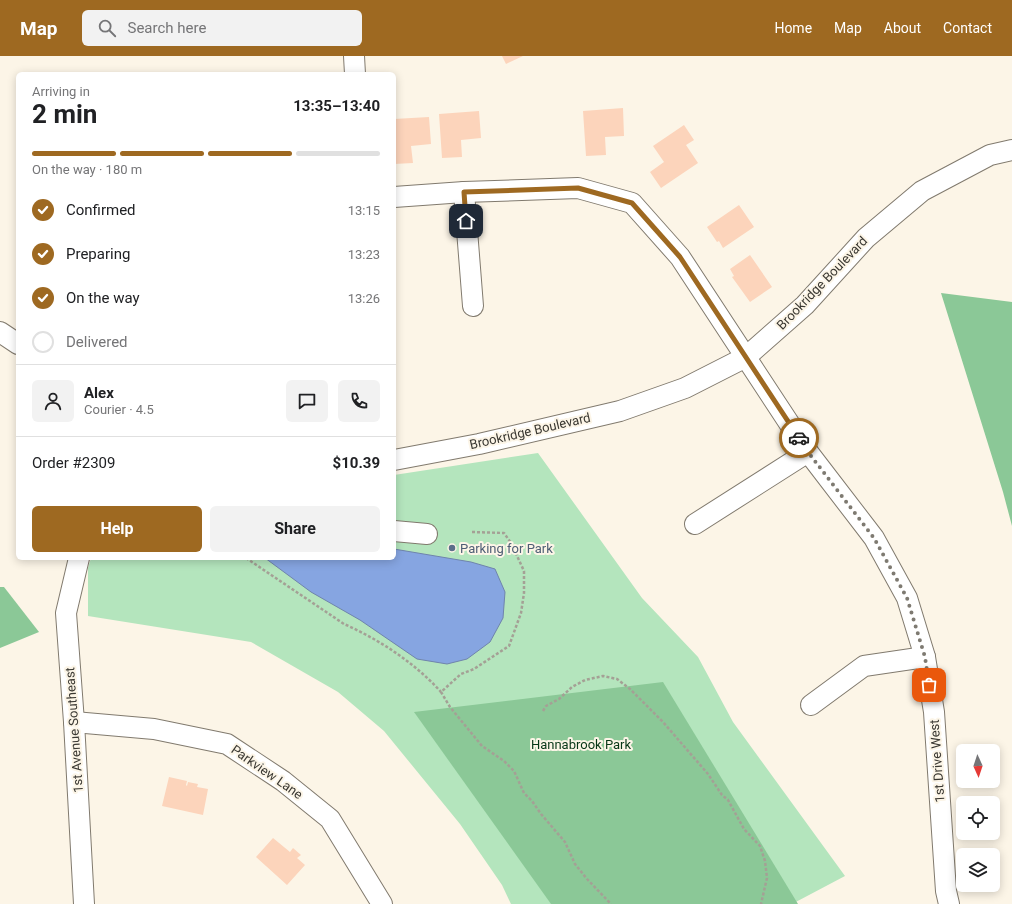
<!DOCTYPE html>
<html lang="en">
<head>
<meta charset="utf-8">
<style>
  :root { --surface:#fff; --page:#f2f2f2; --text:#202124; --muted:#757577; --line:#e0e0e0; --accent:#9e6921 }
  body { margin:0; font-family:Roboto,sans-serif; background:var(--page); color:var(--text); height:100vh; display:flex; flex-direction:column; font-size:15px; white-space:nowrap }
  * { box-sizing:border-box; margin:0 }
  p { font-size:13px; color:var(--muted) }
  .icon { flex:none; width:22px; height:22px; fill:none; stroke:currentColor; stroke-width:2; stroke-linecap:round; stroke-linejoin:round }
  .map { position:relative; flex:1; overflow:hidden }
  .panel { position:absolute; left:16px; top:16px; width:380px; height:488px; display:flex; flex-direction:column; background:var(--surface); border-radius:6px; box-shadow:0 2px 10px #0003 }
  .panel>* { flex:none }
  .needle { width:26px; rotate:177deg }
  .fabs { position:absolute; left:956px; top:688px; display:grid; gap:8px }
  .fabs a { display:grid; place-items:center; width:44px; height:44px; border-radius:6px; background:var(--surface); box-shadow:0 2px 10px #0003; font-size:20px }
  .pin { position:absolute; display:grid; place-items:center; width:34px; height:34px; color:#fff; margin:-17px; border-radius:8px; box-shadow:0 2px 6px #0006 }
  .courier { position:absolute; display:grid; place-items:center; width:40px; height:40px; margin:-20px; border:3px solid #9e6921; border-radius:50%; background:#fff; color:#222; box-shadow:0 1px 5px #0007 }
  .head em { font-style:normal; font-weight:700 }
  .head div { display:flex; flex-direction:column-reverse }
  .head { display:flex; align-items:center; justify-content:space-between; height:68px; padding:0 16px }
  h1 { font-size:26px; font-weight:700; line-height:30px }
  .bar { display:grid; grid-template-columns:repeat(4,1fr); gap:6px 4px; align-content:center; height:48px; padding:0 16px }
  .bar i { height:5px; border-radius:3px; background:var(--line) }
  .bar .current { background:var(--accent) }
  .bar p { grid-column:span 4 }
  .line { display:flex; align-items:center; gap:10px; padding:0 16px; border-top:1px solid var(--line) }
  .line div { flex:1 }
  .round { display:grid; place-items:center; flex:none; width:42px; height:42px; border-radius:6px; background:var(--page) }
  ol { padding:0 16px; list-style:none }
  li { display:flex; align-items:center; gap:12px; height:44px }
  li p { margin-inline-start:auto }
  li .icon { padding:4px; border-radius:50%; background:var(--accent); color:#fff; stroke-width:4 }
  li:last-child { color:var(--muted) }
  li i { width:22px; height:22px; border:2px solid var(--line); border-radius:50% }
  .cta { display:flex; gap:8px; margin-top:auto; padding:8px 16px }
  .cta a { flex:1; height:46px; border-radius:6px; background:var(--accent); color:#fff; font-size:16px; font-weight:700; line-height:46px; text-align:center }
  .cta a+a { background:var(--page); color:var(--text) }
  header { display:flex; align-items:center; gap:24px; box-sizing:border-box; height:56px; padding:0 20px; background:var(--accent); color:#fff }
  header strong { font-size:19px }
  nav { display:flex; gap:22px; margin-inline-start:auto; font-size:14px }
  .search { width:280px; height:36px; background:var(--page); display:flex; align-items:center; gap:10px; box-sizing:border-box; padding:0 14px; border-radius:6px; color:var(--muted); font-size:15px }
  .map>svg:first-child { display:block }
  .green { fill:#b4e5bd }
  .forest { fill:#8bc897 }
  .water { fill:#86a5e1; stroke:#6f84ac }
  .building { fill:#fcd4bb }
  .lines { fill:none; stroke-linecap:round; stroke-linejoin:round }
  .minor-casing { stroke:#817a6e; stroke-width:22 }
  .path { stroke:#a4a095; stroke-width:2.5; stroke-dasharray:3 2; stroke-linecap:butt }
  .minor { stroke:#fff; stroke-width:20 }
  .done { stroke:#7e7a71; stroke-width:4; stroke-dasharray:0 7.2 }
  .route { stroke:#9e6921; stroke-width:5 }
  .service-dot { fill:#5c6f8a; stroke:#fcf5e7; stroke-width:1.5 }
  .labels { text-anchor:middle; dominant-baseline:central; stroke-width:4; stroke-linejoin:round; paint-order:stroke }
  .street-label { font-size:13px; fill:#3a3832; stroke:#fcf5e7 }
  .service-label { font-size:13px; fill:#4e5e75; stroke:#fcf5e7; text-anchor:start }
  .park-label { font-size:13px; fill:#063616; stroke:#fcf5e7 }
</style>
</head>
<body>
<header>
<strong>Map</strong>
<div class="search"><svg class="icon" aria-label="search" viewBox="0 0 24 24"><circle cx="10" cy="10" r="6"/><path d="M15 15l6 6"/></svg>Search here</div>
<nav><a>Home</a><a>Map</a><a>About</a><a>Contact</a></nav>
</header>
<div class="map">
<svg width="1012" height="848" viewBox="0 0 1012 848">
  <rect width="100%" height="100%" fill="#fcf5e7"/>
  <path class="green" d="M538,397L642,542L698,601L733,666L845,820L792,848H511L502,829L460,768L384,675L338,636L251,586L88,560V512L91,502H394V419Z"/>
  <g class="forest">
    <path d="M941,237L1012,246V470L1003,436Z"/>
    <path d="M0,531H4L39,576L0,592Z"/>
    <path d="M663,626L798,848H551L414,656Z"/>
  </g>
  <path class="water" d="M394,493L471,506L495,513L505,536L503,562L490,586L467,603L447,608L417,603L360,564L311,536L265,502H394Z"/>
  <g class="building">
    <path d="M502,0H523L506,8Z"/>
    <path d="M623,52L624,80L605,81L606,99L586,100L583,55Z"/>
    <path d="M479,55L481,82L461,84L462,101L442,102L439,58Z"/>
    <path d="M429,61L431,88L411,90L413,107L394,108V63Z"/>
    <path d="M684,69L694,84L686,89L698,107L661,132L650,116L664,106L653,90Z"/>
    <path d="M739,149L754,171L723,192L719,185L717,186L707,171Z"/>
    <path d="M750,199L772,231L750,246L732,221L734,220L730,213Z"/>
    <path d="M169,721L187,725L186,729L187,730L188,726L198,728L197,731L208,733L203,759L162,750Z"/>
    <path d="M273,782L290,796L293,792L301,799L297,802L305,809L287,829L256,801Z"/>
  </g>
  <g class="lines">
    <g class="minor-casing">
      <g id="minor">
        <path d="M354,0L355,18"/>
        <path d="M464,136L473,250"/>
        <path d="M394,141L464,136L578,132L632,147L680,201L808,396L874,482L907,542L925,601L934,656L946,835L949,848"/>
        <path d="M0,276L18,288"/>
        <path d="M394,404L479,388L620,355L685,332L746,301L805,249L866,182L922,135L990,99L1012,94"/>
        <path d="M695,468L808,396"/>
        <path d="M394,475L427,478"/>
        <path d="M79,502L66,557L74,666L84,848"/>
        <path d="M811,649L864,610L925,601"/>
        <path d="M74,666L154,673L227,688L283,725L330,763L382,848"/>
      </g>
    </g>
    <g class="path">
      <path d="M472,476L504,477L511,487L524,515V537L521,557L509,590L474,613L461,618L441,636L450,651L482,690L504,705L514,715L524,737L532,745L541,758L565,786L575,808L587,823L611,848"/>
      <path d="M246,502L344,568C380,584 415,607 441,636"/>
      <path d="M543,655L546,650L559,643L572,631L585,624L603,620L617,623L630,633L663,666L708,718L722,739L728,744L744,773L760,790L765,805L767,822L761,848"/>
    </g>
    <use href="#minor" class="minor"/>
  </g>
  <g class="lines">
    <path class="done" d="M799,382L808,396L874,482L907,542L925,601L929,629"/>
    <path class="route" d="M466,165L464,136L578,132L632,147L680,201L799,382"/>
  </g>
  <circle class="service-dot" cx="452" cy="492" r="4"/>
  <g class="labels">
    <g class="street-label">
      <text transform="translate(822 227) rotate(-46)">Brookridge Boulevard</text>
      <text transform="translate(530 375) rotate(-13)">Brookridge Boulevard</text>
      <text transform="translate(74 674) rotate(-94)">1st Avenue Southeast</text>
      <text transform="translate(937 705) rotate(-94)">1st Drive West</text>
      <text transform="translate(267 716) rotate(35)">Parkview Lane</text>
    </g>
    <g class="service-label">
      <text x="460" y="492">Parking for Park</text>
    </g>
    <g class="park-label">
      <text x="581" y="688">Hannabrook Park</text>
    </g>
  </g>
</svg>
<div class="fabs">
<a><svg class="needle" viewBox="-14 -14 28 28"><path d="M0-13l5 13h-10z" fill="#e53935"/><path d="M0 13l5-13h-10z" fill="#757577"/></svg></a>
<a><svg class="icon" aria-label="locate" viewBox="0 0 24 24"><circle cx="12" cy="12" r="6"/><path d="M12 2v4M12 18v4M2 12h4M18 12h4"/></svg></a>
<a><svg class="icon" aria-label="layers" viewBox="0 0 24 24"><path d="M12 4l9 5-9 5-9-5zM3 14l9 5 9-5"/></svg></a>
</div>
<div class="pin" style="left:929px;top:629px;background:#ea580c"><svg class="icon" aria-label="bag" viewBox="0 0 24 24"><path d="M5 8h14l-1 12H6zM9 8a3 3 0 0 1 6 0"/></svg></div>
<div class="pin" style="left:466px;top:165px;background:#1f2937"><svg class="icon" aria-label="home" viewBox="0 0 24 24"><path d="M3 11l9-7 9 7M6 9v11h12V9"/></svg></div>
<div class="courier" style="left:799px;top:382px"><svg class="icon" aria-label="car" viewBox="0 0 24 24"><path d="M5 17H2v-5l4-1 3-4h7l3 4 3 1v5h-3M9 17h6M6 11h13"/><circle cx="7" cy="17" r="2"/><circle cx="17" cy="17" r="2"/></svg></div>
<section class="panel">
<div class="head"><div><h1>2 min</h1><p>Arriving in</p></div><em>13:35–13:40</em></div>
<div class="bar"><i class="current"></i><i class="current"></i><i class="current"></i><i></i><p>On the way · 180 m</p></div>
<ol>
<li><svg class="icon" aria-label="check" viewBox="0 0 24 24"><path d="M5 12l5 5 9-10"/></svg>Confirmed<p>13:15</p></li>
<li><svg class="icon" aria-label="check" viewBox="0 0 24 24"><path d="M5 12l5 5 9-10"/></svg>Preparing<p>13:23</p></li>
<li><svg class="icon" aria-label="check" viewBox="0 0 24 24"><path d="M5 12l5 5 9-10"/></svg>On the way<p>13:26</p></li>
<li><i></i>Delivered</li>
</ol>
<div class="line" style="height:72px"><a class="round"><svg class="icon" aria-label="person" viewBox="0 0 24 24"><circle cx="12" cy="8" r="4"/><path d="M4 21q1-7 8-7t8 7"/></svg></a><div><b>Alex</b><p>Courier · 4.5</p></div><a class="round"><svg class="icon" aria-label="chat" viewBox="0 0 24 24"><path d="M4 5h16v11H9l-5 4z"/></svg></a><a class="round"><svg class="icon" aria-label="phone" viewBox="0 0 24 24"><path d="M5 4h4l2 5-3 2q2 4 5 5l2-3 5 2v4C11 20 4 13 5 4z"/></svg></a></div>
<div class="line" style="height:52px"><div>Order #2309</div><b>$10.39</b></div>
<div class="cta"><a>Help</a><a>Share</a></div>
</section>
</div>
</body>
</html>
